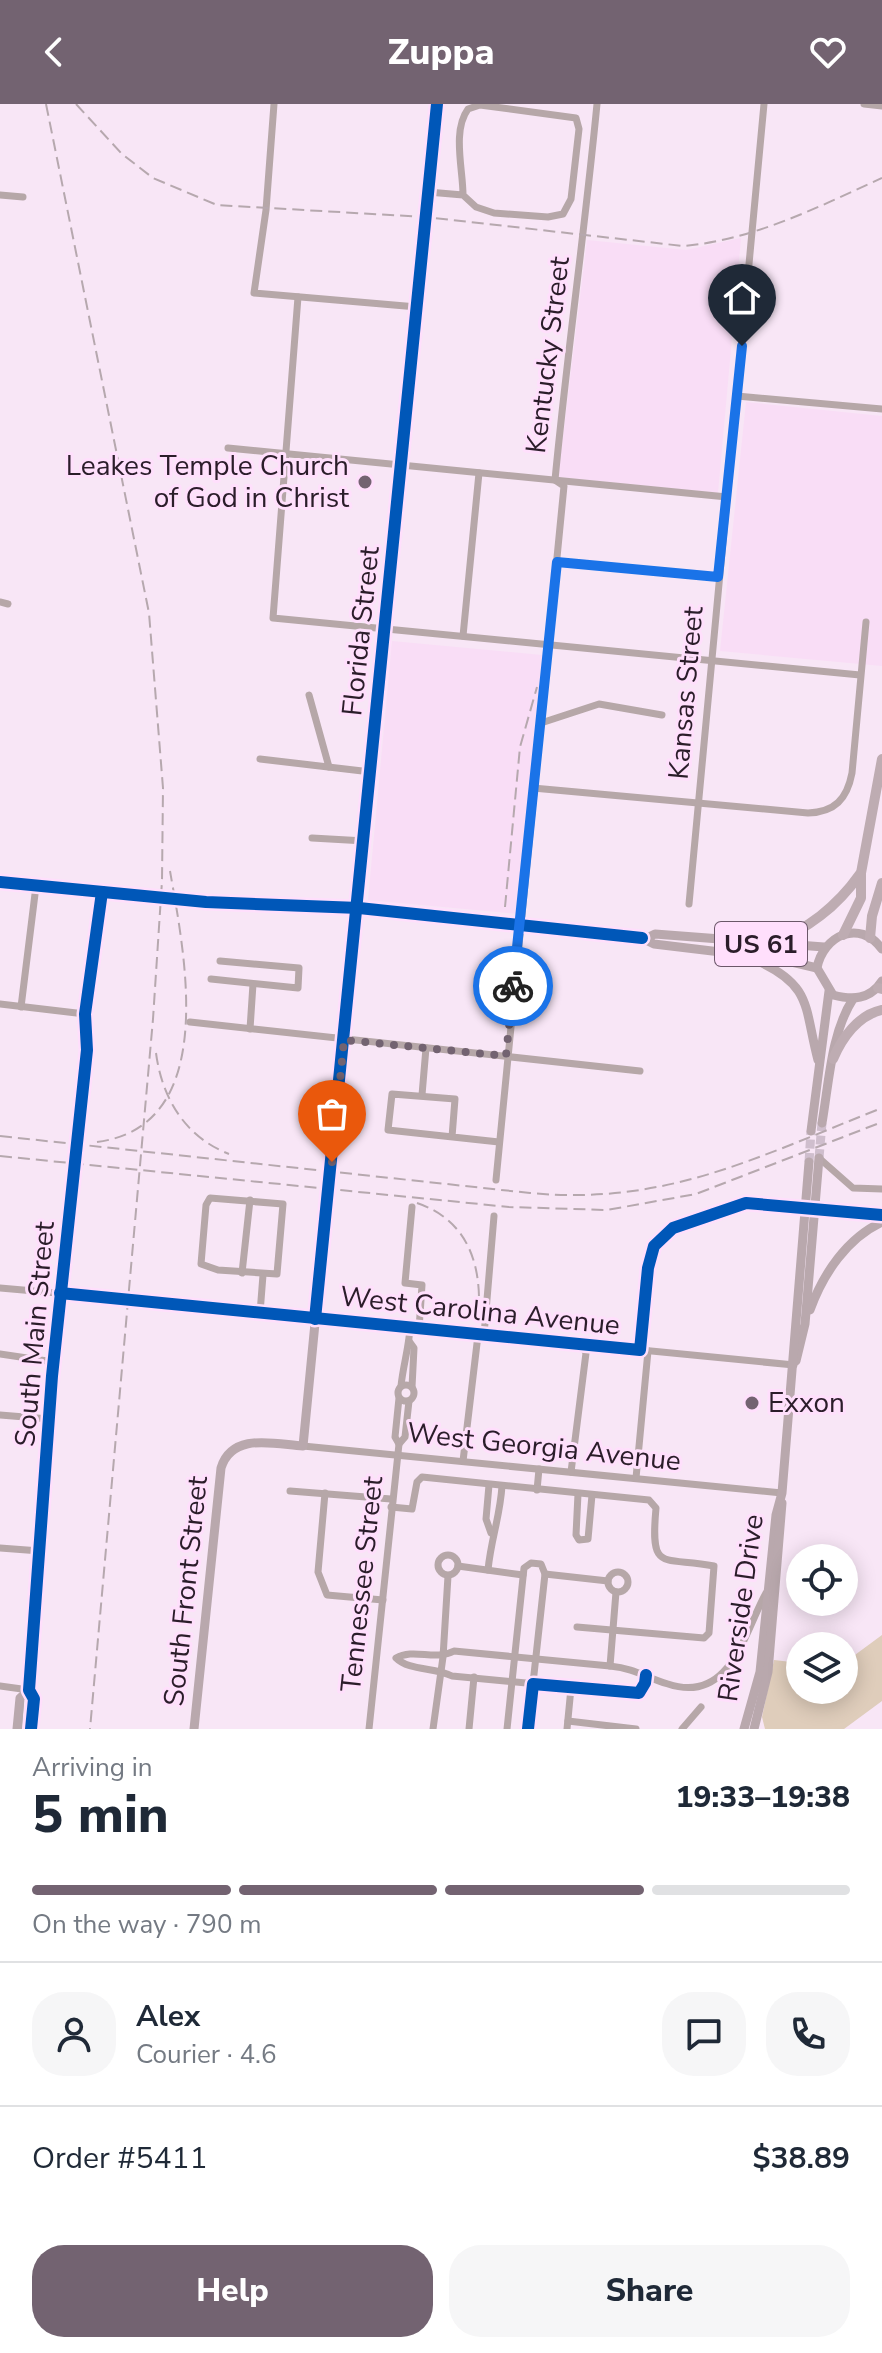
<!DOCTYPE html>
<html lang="en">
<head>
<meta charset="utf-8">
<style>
  :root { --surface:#fff; --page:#f6f6f7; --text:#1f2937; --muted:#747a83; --line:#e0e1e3; --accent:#736371 }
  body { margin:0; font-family:"Nunito Sans",sans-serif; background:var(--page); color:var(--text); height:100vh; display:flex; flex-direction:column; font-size:30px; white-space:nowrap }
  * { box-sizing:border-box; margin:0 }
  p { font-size:26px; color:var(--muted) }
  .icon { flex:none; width:44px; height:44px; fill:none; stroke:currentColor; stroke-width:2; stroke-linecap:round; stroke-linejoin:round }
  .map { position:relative; height:1625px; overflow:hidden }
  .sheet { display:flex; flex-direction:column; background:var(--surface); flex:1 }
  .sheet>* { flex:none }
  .buttons { position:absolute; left:786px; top:1440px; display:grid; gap:16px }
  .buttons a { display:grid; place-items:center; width:72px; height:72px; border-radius:50%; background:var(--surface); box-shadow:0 4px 20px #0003; font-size:40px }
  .pin { position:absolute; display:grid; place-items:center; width:68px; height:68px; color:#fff; margin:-82px -34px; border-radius:50% 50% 50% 0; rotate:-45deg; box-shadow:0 0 8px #0007 }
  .pin .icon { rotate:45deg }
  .courier { position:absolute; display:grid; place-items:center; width:80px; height:80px; margin:-40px; border:6px solid #1a73e8; border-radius:50%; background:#fff; color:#222; box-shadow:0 2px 10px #0007 }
  .head em { font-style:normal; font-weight:800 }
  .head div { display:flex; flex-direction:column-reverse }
  .head { display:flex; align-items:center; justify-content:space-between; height:136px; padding:0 32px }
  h1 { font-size:52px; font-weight:800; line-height:60px }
  .bar { display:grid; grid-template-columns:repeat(4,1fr); gap:12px 8px; align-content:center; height:96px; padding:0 32px }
  .bar i { height:10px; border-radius:6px; background:var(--line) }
  .bar .on { background:var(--accent) }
  .bar p { grid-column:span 4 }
  .line { display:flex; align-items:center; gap:20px; padding:0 32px; border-top:2px solid var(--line) }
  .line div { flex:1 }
  .round { display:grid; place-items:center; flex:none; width:84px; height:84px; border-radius:32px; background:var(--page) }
  .button { display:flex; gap:16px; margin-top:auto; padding:16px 32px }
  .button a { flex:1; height:92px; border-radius:32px; background:var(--accent); color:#fff; font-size:32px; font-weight:800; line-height:92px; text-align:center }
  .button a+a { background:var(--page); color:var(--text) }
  header { display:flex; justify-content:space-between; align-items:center; height:104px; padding:0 32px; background:var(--accent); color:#fff; font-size:36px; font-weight:800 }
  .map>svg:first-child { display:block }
  .built { fill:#f9ddf6 }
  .green { fill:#dfcdbb }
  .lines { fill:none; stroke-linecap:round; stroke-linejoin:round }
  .minor-tunnel { stroke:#cfbecd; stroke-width:7; stroke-dasharray:7 3.5; stroke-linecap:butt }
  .major-tunnel { stroke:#cfbecd; stroke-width:9; stroke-dasharray:9 4.5; stroke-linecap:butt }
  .minor { stroke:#b6a7a8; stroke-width:7 }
  .major { stroke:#b9a8ad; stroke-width:9 }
  .highway { stroke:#beacb2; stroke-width:10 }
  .tram { stroke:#b6a8ae; stroke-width:2 }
  .rail { stroke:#b6a8ae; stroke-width:2; stroke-dasharray:12 6; stroke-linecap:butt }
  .minor-bridge { stroke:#b6a7a8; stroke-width:7 }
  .cycleway-casing { stroke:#ffdffc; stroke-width:17 }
  .cycleway { stroke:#0057b8; stroke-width:12 }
  .done { stroke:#736371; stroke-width:8; stroke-dasharray:0 14.4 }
  .route { stroke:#1a73e8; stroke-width:10 }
  .poi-dot { fill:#736371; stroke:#ffdffc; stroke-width:3 }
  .labels { text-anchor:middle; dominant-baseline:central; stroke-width:6; stroke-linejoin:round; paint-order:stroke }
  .shield { fill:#ffdffc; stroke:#6b5769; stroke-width:2 }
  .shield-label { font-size:26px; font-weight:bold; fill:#2b1d2a }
  .street-label { font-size:28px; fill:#2b1d2a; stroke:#ffdffc }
  .poi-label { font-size:28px; fill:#2b1d2a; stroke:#ffdffc; text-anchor:end }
</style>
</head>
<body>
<header><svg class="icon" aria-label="back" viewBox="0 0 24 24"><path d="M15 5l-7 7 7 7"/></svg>Zuppa<svg class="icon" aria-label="heart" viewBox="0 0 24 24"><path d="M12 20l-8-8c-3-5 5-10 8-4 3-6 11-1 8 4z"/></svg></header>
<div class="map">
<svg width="882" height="1625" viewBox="0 0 882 1625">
  <rect width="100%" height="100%" fill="#f8e6f6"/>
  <g class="built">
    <path d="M741,134L718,389L558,373L587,136L686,146Z"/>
    <path d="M746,298L882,312V562L720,547Z"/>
    <path d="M392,537L542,551L518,810L368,796Z"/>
  </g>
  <path class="green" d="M882,1531V1597L844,1625H765L762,1613L774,1556L800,1559V1586H844V1559Z"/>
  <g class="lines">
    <g class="minor-tunnel">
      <path d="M73,1076L78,1034"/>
      <path d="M103,1193L170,1200"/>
    </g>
    <g class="major-tunnel">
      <path d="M819,1054L822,1019"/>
      <path d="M809,1058L811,1027"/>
      <path d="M325,1117L332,1058"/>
    </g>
    <g class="minor">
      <path d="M274,0L266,106L254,189L417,203"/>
      <path d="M864,0L882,2"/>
      <path d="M428,88L463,91L476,103L494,109L548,113L563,110L571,95L579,25L576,14L480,1L468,5C452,27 463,65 463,91"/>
      <path d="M0,91L23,93"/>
      <path d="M298,193L273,514L860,571"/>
      <path d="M737,292L882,305"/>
      <path d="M228,344L727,393"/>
      <path d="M557,458L718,473"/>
      <path d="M0,498L8,500"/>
      <path d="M463,532L479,369"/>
      <path d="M309,591L329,663"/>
      <path d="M541,619L599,600L662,611"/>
      <path d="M260,655L371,668"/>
      <path d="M533,684L808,709C835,708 847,695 852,669L866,518"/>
      <path d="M312,734L365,737"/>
      <path d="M689,800L764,0"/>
      <path d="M211,875L298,884L299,864L220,857"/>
      <path d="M0,900L85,910"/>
      <path d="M21,903L36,782"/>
      <path d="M190,918L640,967"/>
      <path d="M250,925L253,880"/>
      <path d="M422,991L426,944"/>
      <path d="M452,1033L455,995L392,990L388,1026L499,1038"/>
      <path d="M78,1034L87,946L85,910L102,788"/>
      <path d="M819,1054L853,1084L882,1085"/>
      <path d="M496,1076L564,382L555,376C567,250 585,125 597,0"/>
      <path d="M210,1094L283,1100L277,1170L218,1166L201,1160L206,1101Z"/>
      <path d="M412,1103L405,1179L422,1181L419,1225"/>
      <path d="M825,1105L882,1111"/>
      <path d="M242,1169L250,1096"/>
      <path d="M0,1184L103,1193"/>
      <path d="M60,1189L73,1076"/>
      <path d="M170,1200L794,1261"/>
      <path d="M260,1209L263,1171"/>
      <path d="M484,1231L494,1112"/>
      <path d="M409,1237L414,1244L412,1283"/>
      <path d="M640,1246L648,1164L654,1142L673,1124L746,1099L794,1102"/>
      <path d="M0,1250L54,1258"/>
      <circle cx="406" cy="1289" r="8"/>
      <path d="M401,1282C403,1262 409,1243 410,1224"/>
      <path d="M0,1311L49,1315"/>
      <path d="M399,1340L405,1333L409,1297"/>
      <path d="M303,1342L782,1389"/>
      <path d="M463,1357L478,1231"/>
      <path d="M571,1368L586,1249L581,1240"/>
      <path d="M636,1374L648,1247"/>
      <path d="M489,1381L486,1415L491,1429"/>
      <path d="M537,1386L539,1365"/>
      <path d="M290,1387L391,1395"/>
      <path d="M325,1389L318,1468L327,1491L383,1496"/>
      <path d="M578,1390L576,1431L579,1436L588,1435L592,1391"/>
      <path d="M391,1403L412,1405L417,1378L422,1373L649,1396L656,1404C650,1470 662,1452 714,1462L709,1529L704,1534L577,1523"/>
      <path d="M0,1444L40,1447"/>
      <circle cx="448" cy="1461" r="10"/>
      <path d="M458,1462L523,1471"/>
      <path d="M488,1466C491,1435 500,1413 502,1382"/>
      <circle cx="618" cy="1478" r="10"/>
      <path d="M545,1470L608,1477"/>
      <path d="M610,1562L616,1488"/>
      <path d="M646,1571L642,1585L630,1589L452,1572C435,1563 409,1567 396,1554C414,1544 435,1557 454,1547L610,1562C637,1565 644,1573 668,1580C731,1601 745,1526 766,1489"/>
      <path d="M0,1582L29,1586"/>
      <path d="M568,1617L636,1625"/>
      <path d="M369,1625L399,1340L395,1333L399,1294"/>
      <path d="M433,1625L443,1553L448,1472"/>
      <path d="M469,1625L474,1573"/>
      <path d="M507,1625L524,1464L531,1459L541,1460L545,1470L528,1625"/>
      <path d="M567,1625L571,1584"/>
      <path d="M682,1625L701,1603"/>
    </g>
    <g class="major">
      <path d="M0,778L206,798L359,804L642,834L654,840L779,855L817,864"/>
      <path d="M647,834L655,830L824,843"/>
      <path d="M882,845C859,814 823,832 817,864L833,891C852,896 870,896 882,877"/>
      <path d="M758,857C813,882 804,904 818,956"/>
      <path d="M822,1019C829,979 831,929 853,895"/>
      <path d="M811,1027L829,887"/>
      <path d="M332,1058L437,0"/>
      <path d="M810,1206C823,1170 847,1134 882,1118"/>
      <path d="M796,1257L805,1220L819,1054"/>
      <path d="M17,1625L20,1594L29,1586"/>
      <path d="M31,1625L34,1595L29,1586L60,1189"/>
      <path d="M194,1625L221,1364C232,1328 274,1340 303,1342L325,1117"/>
      <path d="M744,1625L760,1568L776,1411L782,1389L809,1058"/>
      <path d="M754,1625L768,1568L782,1399"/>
    </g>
    <g class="highway">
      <path d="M843,831L861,794V769L882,655"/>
      <path d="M870,834L872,812L882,779"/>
      <path d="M770,841C808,824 836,804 860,770"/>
      <path d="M878,884L882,885"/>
      <path d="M833,955C842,934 858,911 882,906"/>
    </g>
    <path class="tram" d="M21,1625L23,1598"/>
    <g class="rail">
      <path d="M46,0L149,509L163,684L162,777L153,915L90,1625"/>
      <path d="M76,0L122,50L153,74L217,101L425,113L683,142C754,136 818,103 882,74"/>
      <path d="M505,803L520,643L537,583"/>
      <path d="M156,949C162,994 185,1033 229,1050"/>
      <path d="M0,1032L530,1089C667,1102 759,1052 882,1004"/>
      <path d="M97,1038C221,1022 184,848 170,767"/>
      <path d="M0,1052L509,1103L607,1106L696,1090L882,1018"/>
      <path d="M417,1099C464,1115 480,1154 479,1201"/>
    </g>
    <path class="minor-bridge" d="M794,1102L825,1105"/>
    <g class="cycleway-casing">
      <g id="cycleway">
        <path d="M0,778L206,798L359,804L642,834"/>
        <path d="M60,1189L640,1246L648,1164L654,1142L673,1124L746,1099L882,1111"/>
        <path d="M315,1215L437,0"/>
        <path d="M31,1625L34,1595L29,1586L52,1272L87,946L85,910L102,788"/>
        <path d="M528,1625L533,1580L639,1589L645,1579L646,1571"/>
      </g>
    </g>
    <use href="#cycleway" class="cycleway"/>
  </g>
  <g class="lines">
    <path class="done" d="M332,1058L344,936L506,952L513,882"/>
    <path class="route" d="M513,882L557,458L718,473L742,242"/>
  </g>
  <g class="poi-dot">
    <circle cx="365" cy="378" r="8"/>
    <circle cx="752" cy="1299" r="8"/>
  </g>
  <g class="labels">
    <rect class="shield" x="715" y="818" width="92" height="44" rx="6"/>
    <g class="shield-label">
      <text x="761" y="840">US 61</text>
    </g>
    <g class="street-label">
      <text transform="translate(548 251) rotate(-83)">Kentucky Street</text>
      <text transform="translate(361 527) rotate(-84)">Florida Street</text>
      <text transform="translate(686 589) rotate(-85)">Kansas Street</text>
      <text transform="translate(480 1207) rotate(6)">West Carolina Avenue</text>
      <text transform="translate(35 1230) rotate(-85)">South Main Street</text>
      <text transform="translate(544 1343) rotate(6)">West Georgia Avenue</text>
      <text transform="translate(362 1480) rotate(-84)">Tennessee Street</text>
      <text transform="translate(186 1487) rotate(-84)">South Front Street</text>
      <text transform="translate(741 1504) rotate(-82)">Riverside Drive</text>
    </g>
    <g class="poi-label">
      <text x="349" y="362">Leakes Temple Church<tspan x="349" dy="32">of God in Christ</tspan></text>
      <text x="768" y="1299" text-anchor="start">Exxon</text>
    </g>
  </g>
</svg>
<div class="buttons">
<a><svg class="icon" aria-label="locate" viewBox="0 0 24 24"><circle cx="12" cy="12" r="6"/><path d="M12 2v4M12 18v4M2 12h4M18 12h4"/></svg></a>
<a><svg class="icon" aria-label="layers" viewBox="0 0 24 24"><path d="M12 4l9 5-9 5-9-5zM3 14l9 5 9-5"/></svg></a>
</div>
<div class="pin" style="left:332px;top:1058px;background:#ea580c"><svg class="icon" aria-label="bag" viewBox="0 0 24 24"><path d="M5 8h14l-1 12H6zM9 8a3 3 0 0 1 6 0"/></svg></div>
<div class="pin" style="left:742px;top:242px;background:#1f2937"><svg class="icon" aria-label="home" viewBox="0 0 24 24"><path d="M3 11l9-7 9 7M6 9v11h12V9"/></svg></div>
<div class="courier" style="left:513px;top:882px"><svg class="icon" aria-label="bike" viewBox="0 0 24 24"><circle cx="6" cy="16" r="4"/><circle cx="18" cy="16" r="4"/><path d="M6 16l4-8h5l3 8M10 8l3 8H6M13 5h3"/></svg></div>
</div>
<section class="sheet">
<div class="head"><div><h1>5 min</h1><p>Arriving in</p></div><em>19:33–19:38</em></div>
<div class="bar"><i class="on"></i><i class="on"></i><i class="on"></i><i></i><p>On the way · 790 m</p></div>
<div class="line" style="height:144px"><a class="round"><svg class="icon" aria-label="person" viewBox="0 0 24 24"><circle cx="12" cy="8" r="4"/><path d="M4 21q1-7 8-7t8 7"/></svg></a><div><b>Alex</b><p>Courier · 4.6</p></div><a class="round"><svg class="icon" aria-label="chat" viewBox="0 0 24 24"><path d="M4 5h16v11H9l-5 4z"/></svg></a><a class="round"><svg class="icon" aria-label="phone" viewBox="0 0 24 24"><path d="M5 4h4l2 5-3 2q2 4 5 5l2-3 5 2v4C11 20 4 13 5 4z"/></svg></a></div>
<div class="line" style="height:104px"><div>Order #5411</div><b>$38.89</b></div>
<div class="button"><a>Help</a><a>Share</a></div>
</section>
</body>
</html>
